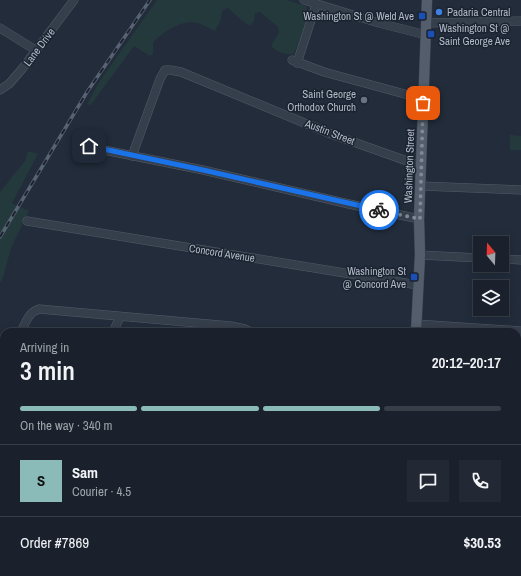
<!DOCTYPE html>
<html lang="en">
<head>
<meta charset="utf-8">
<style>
  :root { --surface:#1a212c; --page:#232934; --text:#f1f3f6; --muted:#9fa3a9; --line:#383e48; --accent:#8bbbb9 }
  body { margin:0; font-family:"Archivo Narrow",sans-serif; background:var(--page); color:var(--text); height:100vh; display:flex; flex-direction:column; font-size:15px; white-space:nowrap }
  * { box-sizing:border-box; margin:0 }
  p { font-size:13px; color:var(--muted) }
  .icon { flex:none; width:22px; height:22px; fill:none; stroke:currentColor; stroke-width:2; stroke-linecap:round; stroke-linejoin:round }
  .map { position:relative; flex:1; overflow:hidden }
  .drawer { position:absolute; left:0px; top:328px; width:521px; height:248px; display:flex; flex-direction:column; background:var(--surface); border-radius:12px 12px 0 0; box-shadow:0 2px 10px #0003,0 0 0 1px var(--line) }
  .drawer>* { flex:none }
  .needle { width:26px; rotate:341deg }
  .buttons { position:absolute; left:473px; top:236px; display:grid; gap:8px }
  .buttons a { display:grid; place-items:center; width:36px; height:36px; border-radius:0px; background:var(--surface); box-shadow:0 2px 10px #0003,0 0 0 1px var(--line); font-size:20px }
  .pin { position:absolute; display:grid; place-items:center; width:34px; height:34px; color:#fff; margin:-17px; border-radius:8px; box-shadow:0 2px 6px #0006 }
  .courier { position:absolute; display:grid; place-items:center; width:40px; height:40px; margin:-20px; border:3px solid #1a73e8; border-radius:50%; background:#fff; color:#222; box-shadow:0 1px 5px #0007 }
  .head em { font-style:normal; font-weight:600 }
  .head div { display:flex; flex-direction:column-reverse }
  .head { display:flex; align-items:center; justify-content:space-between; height:68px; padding:0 20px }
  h1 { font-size:26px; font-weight:600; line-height:30px }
  .bar { display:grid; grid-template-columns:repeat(4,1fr); gap:6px 4px; align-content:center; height:48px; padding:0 20px }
  .bar i { height:5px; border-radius:3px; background:var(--line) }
  .bar .current { background:var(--accent) }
  .bar p { grid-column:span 4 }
  .line { display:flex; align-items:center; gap:10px; padding:0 20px; border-top:1px solid var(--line) }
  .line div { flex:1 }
  .round { display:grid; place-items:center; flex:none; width:42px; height:42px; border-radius:0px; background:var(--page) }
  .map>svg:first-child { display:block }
  .green { fill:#24393c }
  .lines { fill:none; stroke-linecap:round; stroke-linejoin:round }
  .stream { stroke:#354762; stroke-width:2 }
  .minor-casing { stroke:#545c69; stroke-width:9 }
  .major-casing { stroke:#3f4754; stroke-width:11 }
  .minor { stroke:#353e4b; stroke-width:8 }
  .major { stroke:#535d6b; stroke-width:10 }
  .rail-casing { stroke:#576272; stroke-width:3.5 }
  .rail { stroke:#1b2330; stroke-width:2; stroke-dasharray:6; stroke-linecap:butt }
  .done { stroke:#7f8896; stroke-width:4; stroke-dasharray:0 7.2 }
  .route { stroke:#1a73e8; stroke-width:5 }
  .shop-dot { fill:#3f7fe0; stroke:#1b2330; stroke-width:1.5 }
  .transit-dot { fill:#1a4fb4; stroke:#1b2330; stroke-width:1.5 }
  .worship-dot { fill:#6b7280; stroke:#1b2330; stroke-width:1.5 }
  .labels { text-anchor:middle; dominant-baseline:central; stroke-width:3; stroke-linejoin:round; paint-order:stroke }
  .poi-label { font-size:11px; fill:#b1b9c7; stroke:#1b2330; text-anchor:end }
  .street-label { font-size:11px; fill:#b1b9c7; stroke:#1b2330 }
</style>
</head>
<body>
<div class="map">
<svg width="521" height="576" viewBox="0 0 521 576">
  <rect width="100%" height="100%" fill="#222c3b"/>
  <g class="green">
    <path d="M157,0H287L306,6L307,8L306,24L294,54C287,56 275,51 271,46L279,32L278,27L260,12L255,13L254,21L250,26L241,20L228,8L223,10L220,22L215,31C209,29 203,24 197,23C183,19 162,32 153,43V54L150,56L134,46L91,105L87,104L99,82Z"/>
    <path d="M510,135L521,136V150H510Z"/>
    <path d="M28,151L38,154L12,203L29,211L11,248L3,278L0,283V192L25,161Z"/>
    <path d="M0,466L4,468V572H393V576H0Z"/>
  </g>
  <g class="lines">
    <g class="stream">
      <path d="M517,455H521"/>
      <path d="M0,468L4,473"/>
    </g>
    <g class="minor-casing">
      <g id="minor">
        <path d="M304,0L379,23L426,35"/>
        <path d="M427,23L521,21"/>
        <path d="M0,28L37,51"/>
        <path d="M292,60L324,72L423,99"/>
        <path d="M297,63L316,5"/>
        <path d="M0,90L9,84L22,69L74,0"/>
        <path d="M89,147L203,170L349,204L419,219"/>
        <path d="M132,156L160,79L165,70H170L181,72L331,134L421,166"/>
        <path d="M421,186L521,190"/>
        <path d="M27,221L418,285"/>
        <path d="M420,255L480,258"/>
        <path d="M502,259L521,260"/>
        <path d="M416,324L521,331"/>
        <path d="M21,332C26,322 28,313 39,309L231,326L245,329L251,332"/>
        <path d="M113,332L120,317"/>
        <path d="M0,377L4,368"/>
        <path d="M517,401H521"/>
        <path d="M0,425L4,429"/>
        <path d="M517,530H521"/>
        <path d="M520,576L521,575"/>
      </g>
    </g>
    <g class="major-casing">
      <g id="major">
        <path d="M416,332L420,255L419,219L427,0"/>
        <path d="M402,576V572"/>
      </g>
    </g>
    <use href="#minor" class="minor"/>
    <use href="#major" class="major"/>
    <g class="rail-casing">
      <path id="rail" d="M0,237L87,92L150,0"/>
    </g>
    <use href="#rail" class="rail"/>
  </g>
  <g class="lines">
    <path class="done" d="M379,210L420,219L423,103"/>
    <path class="route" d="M89,146L203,170L379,210"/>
  </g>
  <circle class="shop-dot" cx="439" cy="12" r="4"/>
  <g class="transit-dot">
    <rect x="418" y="12" width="8" height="8" rx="2"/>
    <rect x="427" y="30" width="8" height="8" rx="2"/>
    <rect x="410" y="273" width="8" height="8" rx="2"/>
  </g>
  <circle class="worship-dot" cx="364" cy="100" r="4"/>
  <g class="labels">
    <g class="poi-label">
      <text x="447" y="12" text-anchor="start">Padaria Central</text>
      <text x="414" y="16">Washington St @ Weld Ave</text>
      <text x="439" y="28" text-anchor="start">Washington St @<tspan x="439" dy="13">Saint George Ave</tspan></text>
      <text x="356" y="94">Saint George<tspan x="356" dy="13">Orthodox Church</tspan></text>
      <text x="406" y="271">Washington St<tspan x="406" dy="13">@ Concord Ave</tspan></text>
    </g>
    <g class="street-label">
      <text transform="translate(39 47) rotate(-53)">Lane Drive</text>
      <text transform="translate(330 132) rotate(21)">Austin Street</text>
      <text transform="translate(409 166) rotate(-88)">Washington Street</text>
      <text transform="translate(222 253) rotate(9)">Concord Avenue</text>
    </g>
  </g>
</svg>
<div class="buttons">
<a><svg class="needle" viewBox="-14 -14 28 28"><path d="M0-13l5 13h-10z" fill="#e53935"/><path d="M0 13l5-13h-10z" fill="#9fa3a9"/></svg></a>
<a><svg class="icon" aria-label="layers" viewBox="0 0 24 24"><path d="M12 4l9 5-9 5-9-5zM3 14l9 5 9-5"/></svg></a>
</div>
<div class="pin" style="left:423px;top:103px;background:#ea580c"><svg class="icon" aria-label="bag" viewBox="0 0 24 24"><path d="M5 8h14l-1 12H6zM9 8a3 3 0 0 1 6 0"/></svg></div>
<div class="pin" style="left:89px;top:146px;background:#1f2937"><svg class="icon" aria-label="home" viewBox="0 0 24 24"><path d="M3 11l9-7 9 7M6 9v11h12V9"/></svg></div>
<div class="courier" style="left:379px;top:210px"><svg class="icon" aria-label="bike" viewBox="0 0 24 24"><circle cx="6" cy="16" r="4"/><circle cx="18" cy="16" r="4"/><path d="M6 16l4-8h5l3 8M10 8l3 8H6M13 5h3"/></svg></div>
<section class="drawer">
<div class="head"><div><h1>3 min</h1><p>Arriving in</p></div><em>20:12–20:17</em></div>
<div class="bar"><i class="current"></i><i class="current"></i><i class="current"></i><i></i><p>On the way · 340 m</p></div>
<div class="line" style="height:72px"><b class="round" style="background:var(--accent);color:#111">S</b><div><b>Sam</b><p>Courier · 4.5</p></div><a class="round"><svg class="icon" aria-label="chat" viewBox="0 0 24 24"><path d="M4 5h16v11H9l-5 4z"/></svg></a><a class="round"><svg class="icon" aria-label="phone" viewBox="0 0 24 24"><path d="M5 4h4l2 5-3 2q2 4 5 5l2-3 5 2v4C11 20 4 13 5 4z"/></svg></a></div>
<div class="line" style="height:52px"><div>Order #7869</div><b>$30.53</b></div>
</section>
</div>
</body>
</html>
